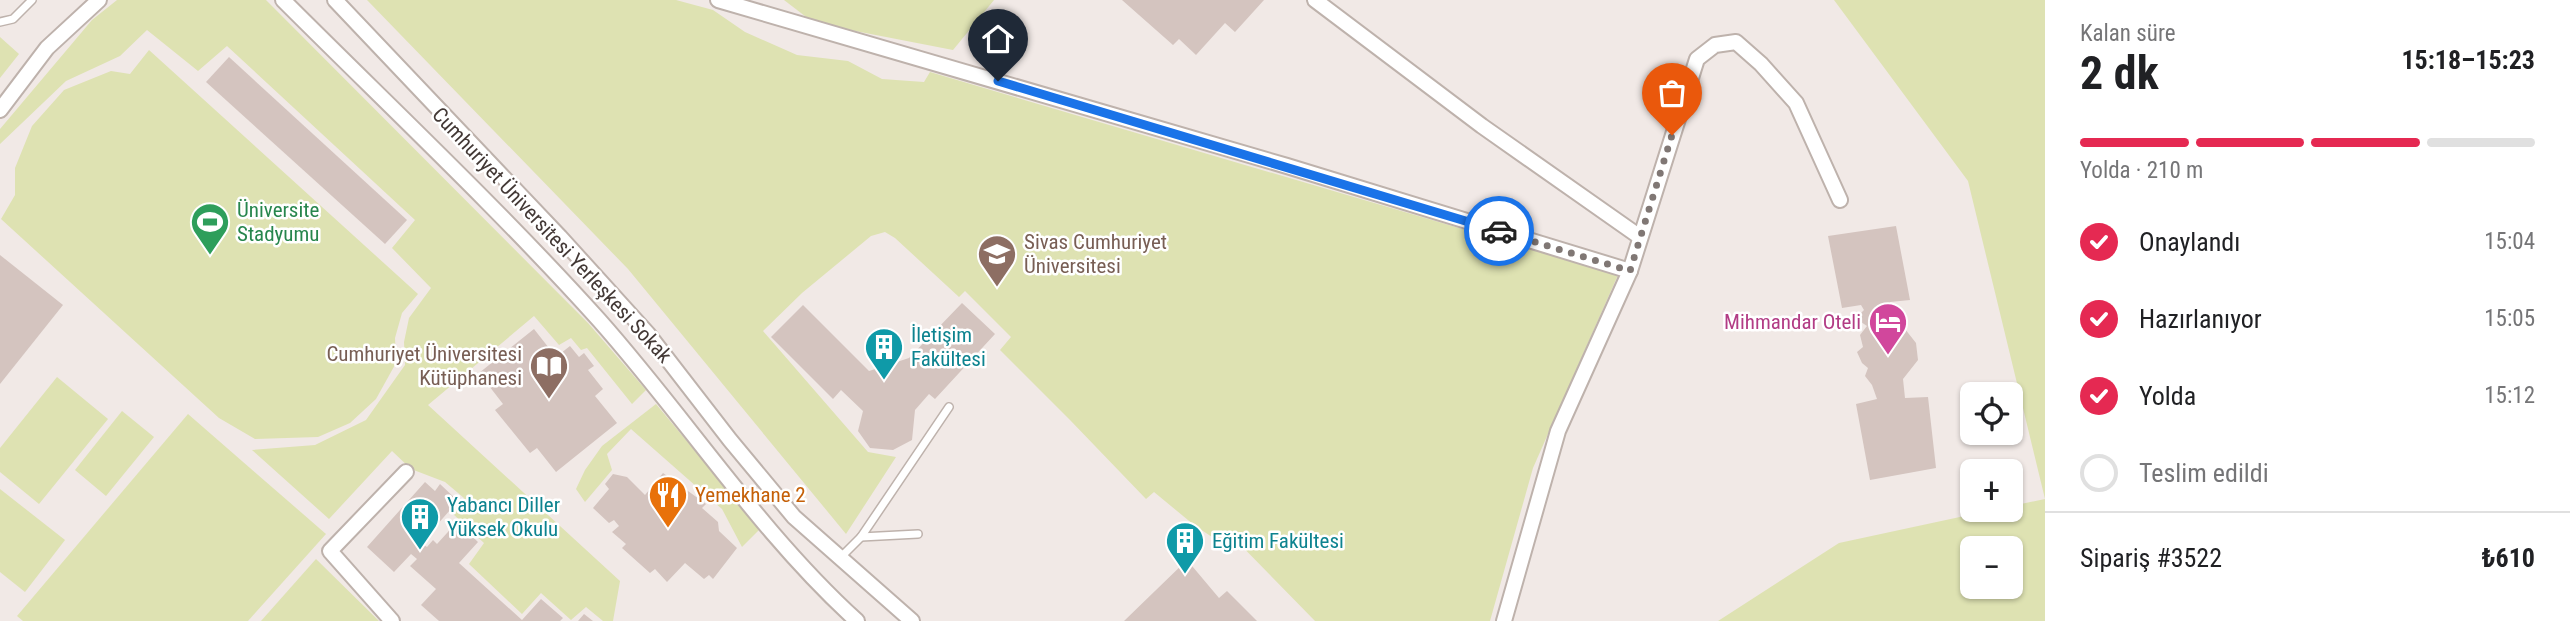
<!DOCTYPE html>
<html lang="tr">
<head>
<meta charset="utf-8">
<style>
  :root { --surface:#fff; --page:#f2f2f2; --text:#202124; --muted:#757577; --line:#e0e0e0; --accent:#e52952 }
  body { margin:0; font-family:"Roboto Condensed",sans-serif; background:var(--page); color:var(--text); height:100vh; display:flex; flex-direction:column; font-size:26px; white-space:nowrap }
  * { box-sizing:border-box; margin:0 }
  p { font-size:23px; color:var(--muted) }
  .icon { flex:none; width:38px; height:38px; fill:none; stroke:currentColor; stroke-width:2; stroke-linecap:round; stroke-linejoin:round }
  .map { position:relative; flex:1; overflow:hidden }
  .drawer { display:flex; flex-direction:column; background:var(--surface); width:525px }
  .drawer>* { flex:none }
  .fabs { position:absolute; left:1960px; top:382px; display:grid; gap:14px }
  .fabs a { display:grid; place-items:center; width:63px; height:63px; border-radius:10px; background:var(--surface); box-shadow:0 2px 5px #0004; font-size:35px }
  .pin { position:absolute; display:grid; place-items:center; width:60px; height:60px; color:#fff; margin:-72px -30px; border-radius:50% 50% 50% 0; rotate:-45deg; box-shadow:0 0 7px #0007 }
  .pin .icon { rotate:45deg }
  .courier { position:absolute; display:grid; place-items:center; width:70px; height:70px; margin:-35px; border:5px solid #1a73e8; border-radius:50%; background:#fff; color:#222; box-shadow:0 2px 9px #0007 }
  .head em { font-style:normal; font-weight:700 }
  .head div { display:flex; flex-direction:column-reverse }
  .head { display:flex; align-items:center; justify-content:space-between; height:119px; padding:0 35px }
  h1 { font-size:46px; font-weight:700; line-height:52px }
  .bar { display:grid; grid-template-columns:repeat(4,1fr); gap:10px 7px; align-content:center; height:84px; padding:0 35px }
  .bar i { height:9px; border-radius:5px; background:var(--line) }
  .bar .current { background:var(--accent) }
  .bar p { grid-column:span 4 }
  .line { display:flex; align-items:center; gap:18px; padding:0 35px; border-top:2px solid var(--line) }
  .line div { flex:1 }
  ol { padding:0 35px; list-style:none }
  li { display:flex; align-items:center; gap:21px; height:77px }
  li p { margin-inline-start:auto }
  li .icon { padding:7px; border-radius:50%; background:var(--accent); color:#fff; stroke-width:4 }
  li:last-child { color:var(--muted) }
  li i { width:38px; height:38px; border:4px solid var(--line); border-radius:50% }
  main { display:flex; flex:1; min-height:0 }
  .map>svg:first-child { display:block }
  .green { fill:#dee2b2; fill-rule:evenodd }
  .building { fill:#d4c4bf }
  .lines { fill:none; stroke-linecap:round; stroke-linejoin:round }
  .service-casing { stroke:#beb2ac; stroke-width:10 }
  .minor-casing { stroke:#beb2ac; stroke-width:18 }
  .service { stroke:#fff; stroke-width:7 }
  .minor { stroke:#fff; stroke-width:14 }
  .done { stroke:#807774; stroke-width:7; stroke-dasharray:0 12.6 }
  .route { stroke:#1a73e8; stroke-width:9 }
  .labels { text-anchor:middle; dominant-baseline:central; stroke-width:5; stroke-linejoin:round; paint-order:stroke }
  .leisure-label { font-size:21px; fill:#27864d; stroke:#fff; text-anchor:start }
  .street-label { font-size:21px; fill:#433936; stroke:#fff }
  .education-label { font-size:21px; fill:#785e54; stroke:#fff; text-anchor:start }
  .hotel-label { font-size:21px; fill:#b23c85; stroke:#fff; text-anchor:end }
  .culture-label { font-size:21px; fill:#0d838f; stroke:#fff; text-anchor:start }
  .food-label { font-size:21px; fill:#c56008; stroke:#fff; text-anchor:start }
</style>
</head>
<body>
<main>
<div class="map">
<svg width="2045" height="621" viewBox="0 0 2045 621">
  <rect width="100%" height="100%" fill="#f1e9e6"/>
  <g class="green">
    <path d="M117,0H266L588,323L646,390L632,404L587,348L581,350L571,338L559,345L534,316L428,405L620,581L613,621H603L586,607L571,620L541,593L522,614L469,564L484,543L452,513L464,498L445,482L411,469L392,451L329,519L252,450L315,445L366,420L405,365L404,342L409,318L431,288L392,248L415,220L227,46L198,71L147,30L120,56L66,81L0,144V129L92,20Z"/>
    <path d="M367,0H676L713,10L745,32L797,55L848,61L882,79L924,82L930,72L1618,275L1533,468L1490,621H1315L1227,531L1218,541L1194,525L1154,492L1146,499L1070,420L1000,350L1011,337L965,291L959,297L895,238L885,232L871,236L802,293L763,331L868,452L896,457L846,534L628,269Z"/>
    <path d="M784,0H994L953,50L814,23Z"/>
    <path d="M1834,0H2045V621H1718L1839,543L1997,509H2011V506L2045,499L1968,181ZM1972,548H2011V586H1972Z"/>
    <path d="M0,37L19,54L0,78Z"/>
    <path d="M149,50L418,294L402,313L395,338L396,363L376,399L350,423L318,437L255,439L219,418L1,219L15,195V168L32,126L64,90L111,71L130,74Z"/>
    <path d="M57,377L108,419L39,504L0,472V448Z"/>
    <path d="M656,404L760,529L742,547L722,509L631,429L607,454L612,470L585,502L576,489L585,470L602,446Z"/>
    <path d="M122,411L154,437L106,496L75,470Z"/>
    <path d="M188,414L326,534L248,621H23L17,616Z"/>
    <path d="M0,489L65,540L25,592L0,572Z"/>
    <path d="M316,559L379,621H261Z"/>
  </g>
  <g class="building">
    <path d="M1122,0H1264L1235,32L1225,23L1196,55L1179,39L1173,45Z"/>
    <path d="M229,57L407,220L385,244L206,82Z"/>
    <path d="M1896,226L1910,300L1890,302L1894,323L1905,329L1916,343L1918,360L1903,379L1905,398L1928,397L1936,468L1870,480L1856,404L1877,399L1872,385L1865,376L1868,368L1862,363L1857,352L1863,347L1860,335L1867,326L1861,322L1860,314L1864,310L1861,305L1842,308L1828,236Z"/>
    <path d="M0,255L63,305L0,384Z"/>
    <path d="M962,303L995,334L935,399L929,394L915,410L912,440L893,450L870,448L858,431L863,411L841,390L833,399L771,337L803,305L869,371L909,358Z"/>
    <path d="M534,329L556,357L570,346L579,357L584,353L594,366L588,370L603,389L595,396L617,423L556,472L537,448L530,453L495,410L503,404L479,373Z"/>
    <path d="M663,473L706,504L702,508L718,522L719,531L737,548L713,579L709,575L704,579L685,563L667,582L655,569L650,573L622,548L626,544L612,532L619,526L614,520L609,523L593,508L609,489L605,484L613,474L627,477L645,495Z"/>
    <path d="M425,482L435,491L440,484L458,501L421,543L427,547L433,540L437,544L457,522L478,542L459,563L522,620L541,599L563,618L560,621H439L421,605L436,589L410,566L417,559L411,554L394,572L367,547Z"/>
    <path d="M1187,560L1219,598L1227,591L1257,621H1124Z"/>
    <path d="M584,614L593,621H578Z"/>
  </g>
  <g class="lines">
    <g class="service-casing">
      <g id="service">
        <path d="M0,22L13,19L32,0"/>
        <path d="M861,537L949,407"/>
        <path d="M841,557L861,537L918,534"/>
      </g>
    </g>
    <g class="minor-casing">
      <g id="minor">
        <path d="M283,0C389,106 499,209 599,320C687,419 759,532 857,621"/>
        <path d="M335,0L560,237L648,334L730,440L794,517L912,621"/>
        <path d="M718,0L1287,166L1630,271"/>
        <path d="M1315,0L1482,126L1640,237"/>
        <path d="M0,110L47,48L99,0"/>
        <path d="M392,621L330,551L406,472"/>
        <path d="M1504,621L1558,431L1630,271L1697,59L1715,45L1736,42L1761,64L1796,103L1840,200"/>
      </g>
    </g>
    <use href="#service" class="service"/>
    <use href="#minor" class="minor"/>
  </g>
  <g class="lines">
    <path class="done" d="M1499,231L1630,271L1672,135"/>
    <path class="route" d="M998,81L1499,231"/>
  </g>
  <defs>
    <g id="stadium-pin" transform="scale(2.0125)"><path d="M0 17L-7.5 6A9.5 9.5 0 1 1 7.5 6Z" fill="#2e9e5b" stroke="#fff"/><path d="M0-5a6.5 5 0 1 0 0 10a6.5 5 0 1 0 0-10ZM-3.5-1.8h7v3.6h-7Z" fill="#fff"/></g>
    <g id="university-pin" transform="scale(2.0125)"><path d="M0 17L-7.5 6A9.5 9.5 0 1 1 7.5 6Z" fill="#8d6e63" stroke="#fff"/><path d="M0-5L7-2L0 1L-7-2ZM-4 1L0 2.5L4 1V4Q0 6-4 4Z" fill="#fff"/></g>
    <g id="hotel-pin" transform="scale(2.0125)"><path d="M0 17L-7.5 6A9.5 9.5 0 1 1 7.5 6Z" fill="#d1479c" stroke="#fff"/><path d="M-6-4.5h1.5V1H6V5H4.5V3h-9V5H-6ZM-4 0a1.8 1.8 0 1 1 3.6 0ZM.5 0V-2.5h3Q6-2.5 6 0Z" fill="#fff"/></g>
    <g id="building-pin" transform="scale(2.0125)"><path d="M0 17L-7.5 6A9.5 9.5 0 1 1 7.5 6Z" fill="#0f9aa8" stroke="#fff"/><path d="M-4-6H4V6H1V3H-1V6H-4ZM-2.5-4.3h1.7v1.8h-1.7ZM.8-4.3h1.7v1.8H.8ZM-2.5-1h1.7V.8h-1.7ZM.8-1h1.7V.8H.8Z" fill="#fff"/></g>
    <g id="library-pin" transform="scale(2.0125)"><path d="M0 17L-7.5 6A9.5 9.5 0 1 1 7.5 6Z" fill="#8d6e63" stroke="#fff"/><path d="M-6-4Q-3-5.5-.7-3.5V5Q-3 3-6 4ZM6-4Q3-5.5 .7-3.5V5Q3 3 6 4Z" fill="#fff"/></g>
    <g id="restaurant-pin" transform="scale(2.0125)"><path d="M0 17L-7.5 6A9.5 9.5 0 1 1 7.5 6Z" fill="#e8710a" stroke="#fff"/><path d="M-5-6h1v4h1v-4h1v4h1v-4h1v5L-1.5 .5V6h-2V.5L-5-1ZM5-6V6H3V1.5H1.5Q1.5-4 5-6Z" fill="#fff"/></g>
  </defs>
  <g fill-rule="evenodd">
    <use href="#stadium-pin" x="210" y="222"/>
    <use href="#university-pin" x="997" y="254"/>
    <use href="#hotel-pin" x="1888" y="322"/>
    <use href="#building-pin" x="884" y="347"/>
    <use href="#library-pin" x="549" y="366"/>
    <use href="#restaurant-pin" x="668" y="495"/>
    <use href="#building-pin" x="420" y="517"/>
    <use href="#building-pin" x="1185" y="541"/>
  </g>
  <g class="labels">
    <g class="leisure-label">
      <text x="237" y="210">Üniversite<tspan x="237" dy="24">Stadyumu</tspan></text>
    </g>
    <g class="street-label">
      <text transform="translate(552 235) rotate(47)">Cumhuriyet Üniversitesi Yerleşkesi Sokak</text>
    </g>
    <g class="education-label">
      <text x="1024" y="242">Sivas Cumhuriyet<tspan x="1024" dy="24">Üniversitesi</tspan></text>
      <text x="522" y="354" text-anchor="end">Cumhuriyet Üniversitesi<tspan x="522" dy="24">Kütüphanesi</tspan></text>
    </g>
    <g class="hotel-label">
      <text x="1861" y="322">Mihmandar Oteli</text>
    </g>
    <g class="culture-label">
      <text x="911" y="335">İletişim<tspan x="911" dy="24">Fakültesi</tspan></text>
      <text x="447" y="505">Yabancı Diller<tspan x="447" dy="24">Yüksek Okulu</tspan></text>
      <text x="1212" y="541">Eğitim Fakültesi</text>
    </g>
    <g class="food-label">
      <text x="695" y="495">Yemekhane 2</text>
    </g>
  </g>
</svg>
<div class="fabs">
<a><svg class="icon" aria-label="locate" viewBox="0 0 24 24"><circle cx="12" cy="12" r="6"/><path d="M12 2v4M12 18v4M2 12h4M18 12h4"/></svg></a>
<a>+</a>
<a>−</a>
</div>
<div class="pin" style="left:1672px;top:135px;background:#ea580c"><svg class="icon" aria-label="bag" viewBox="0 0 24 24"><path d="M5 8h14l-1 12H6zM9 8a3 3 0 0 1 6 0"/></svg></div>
<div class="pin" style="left:998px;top:81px;background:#1f2937"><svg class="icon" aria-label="home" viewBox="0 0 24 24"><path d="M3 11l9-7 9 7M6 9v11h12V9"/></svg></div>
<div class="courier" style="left:1499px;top:231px"><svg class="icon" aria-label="car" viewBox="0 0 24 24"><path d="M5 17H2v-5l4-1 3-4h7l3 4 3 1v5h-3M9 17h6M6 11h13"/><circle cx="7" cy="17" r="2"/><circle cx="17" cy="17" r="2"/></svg></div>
</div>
<section class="drawer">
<div class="head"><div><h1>2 dk</h1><p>Kalan süre</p></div><em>15:18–15:23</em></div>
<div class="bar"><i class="current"></i><i class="current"></i><i class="current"></i><i></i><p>Yolda · 210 m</p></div>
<ol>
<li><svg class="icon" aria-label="check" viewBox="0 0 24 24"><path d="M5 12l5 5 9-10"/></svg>Onaylandı<p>15:04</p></li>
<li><svg class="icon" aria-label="check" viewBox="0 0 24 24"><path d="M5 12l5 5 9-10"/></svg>Hazırlanıyor<p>15:05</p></li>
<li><svg class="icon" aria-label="check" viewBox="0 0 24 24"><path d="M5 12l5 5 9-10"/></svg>Yolda<p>15:12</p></li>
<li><i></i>Teslim edildi</li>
</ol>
<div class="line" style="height:91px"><div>Sipariş #3522</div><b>₺610</b></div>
</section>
</main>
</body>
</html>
